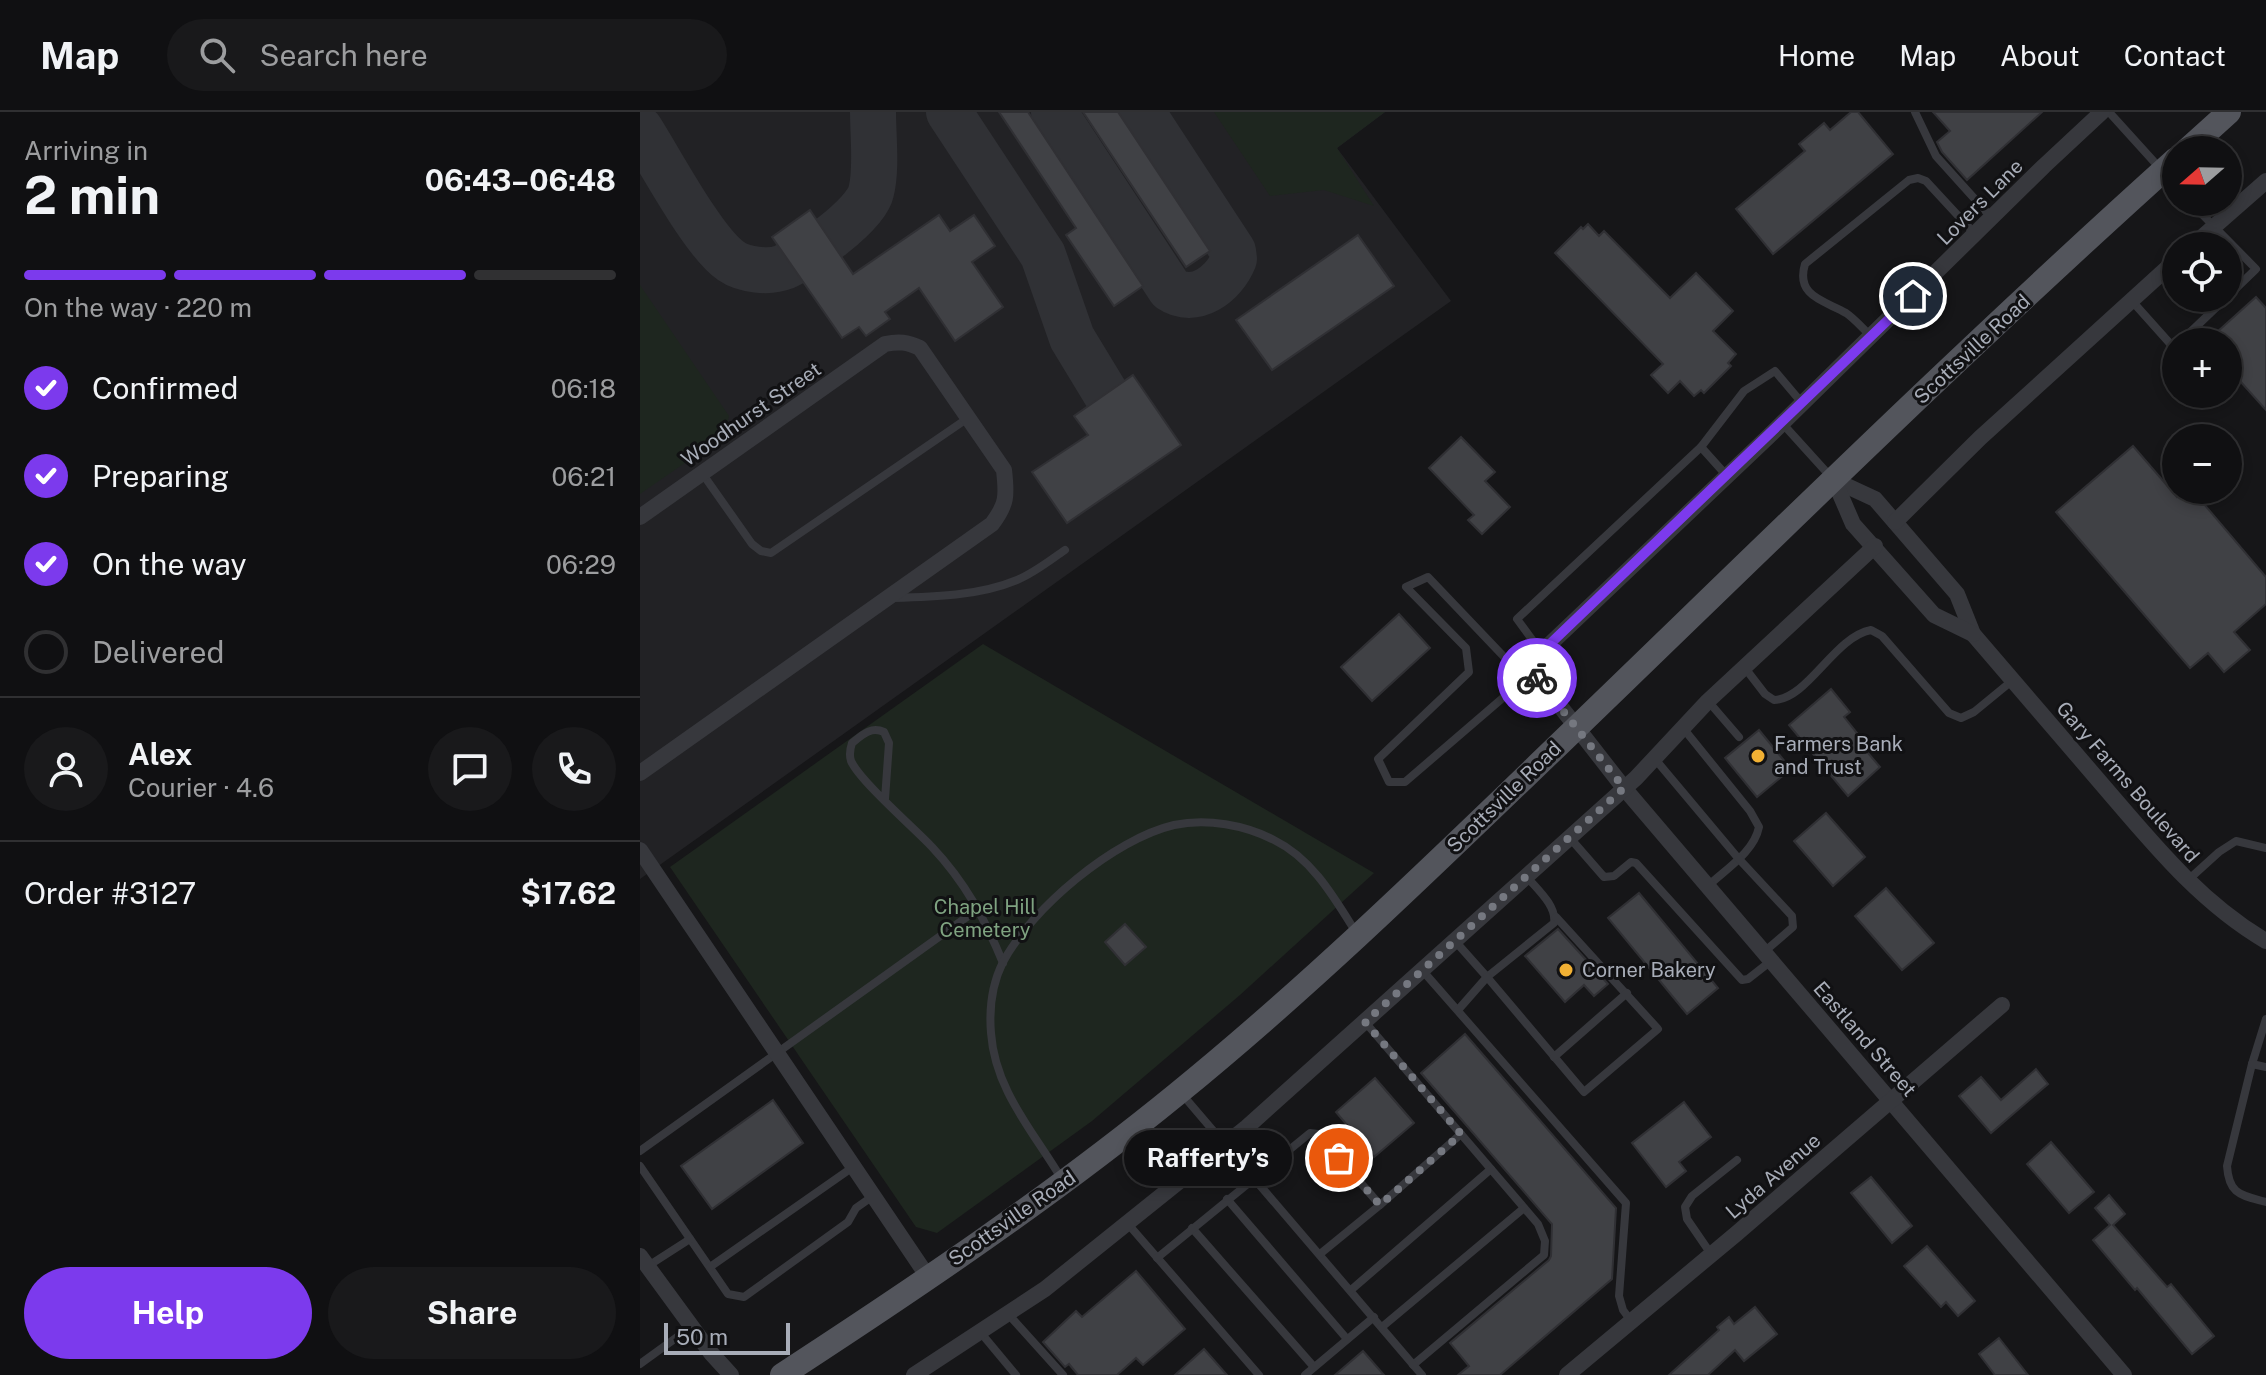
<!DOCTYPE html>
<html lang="en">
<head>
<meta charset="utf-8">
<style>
  :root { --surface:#101012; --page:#19191b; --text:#f1f3f6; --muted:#9c9d9f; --line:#303032; --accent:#7c3aed }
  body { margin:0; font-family:"Public Sans",sans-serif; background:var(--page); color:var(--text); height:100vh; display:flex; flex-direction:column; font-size:30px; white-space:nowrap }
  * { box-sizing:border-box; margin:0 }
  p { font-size:26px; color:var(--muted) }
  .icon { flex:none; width:44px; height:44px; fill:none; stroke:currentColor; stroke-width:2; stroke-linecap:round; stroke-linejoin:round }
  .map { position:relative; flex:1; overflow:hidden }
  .details { display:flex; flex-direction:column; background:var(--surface); width:640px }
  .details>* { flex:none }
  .needle { width:52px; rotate:250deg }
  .fabs { position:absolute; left:1522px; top:24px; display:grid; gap:16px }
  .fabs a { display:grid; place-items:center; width:80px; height:80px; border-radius:50%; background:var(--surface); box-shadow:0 4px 12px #0003,0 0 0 2px var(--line); font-size:40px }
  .scale { position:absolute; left:24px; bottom:20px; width:126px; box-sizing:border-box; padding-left:8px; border:4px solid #a8adb8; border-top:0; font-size:22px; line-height:28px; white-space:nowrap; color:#a8adb8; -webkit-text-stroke:6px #111113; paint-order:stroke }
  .pin { position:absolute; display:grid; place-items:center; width:68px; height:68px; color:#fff; margin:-34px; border:4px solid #fff; border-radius:50%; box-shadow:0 2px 8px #0007 }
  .courier { position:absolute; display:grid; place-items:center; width:80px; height:80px; margin:-40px; border:6px solid #7c3aed; border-radius:50%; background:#fff; color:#222; box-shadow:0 2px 10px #0007 }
  .bubble { position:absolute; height:56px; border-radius:28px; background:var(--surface); box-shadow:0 4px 12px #0003,0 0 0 2px var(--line); font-size:26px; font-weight:700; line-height:56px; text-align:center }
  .headline em { font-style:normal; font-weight:700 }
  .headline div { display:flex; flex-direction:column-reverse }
  .headline { display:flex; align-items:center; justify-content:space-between; height:136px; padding:0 24px }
  h1 { font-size:52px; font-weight:700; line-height:60px }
  .bar { display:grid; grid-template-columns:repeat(4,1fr); gap:12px 8px; align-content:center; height:96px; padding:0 24px }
  .bar i { height:10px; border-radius:6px; background:var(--line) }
  .bar .selected { background:var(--accent) }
  .bar p { grid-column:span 4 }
  .line { display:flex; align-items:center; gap:20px; padding:0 24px; border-top:2px solid var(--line) }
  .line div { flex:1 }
  .round { display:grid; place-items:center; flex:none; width:84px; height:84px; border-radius:42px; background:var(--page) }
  ol { padding:0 24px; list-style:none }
  li { display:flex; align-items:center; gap:24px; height:88px }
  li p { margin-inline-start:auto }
  li .icon { padding:8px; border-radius:50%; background:var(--accent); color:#fff; stroke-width:4 }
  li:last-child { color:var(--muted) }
  li i { width:44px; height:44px; border:4px solid var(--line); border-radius:50% }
  .button { display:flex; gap:16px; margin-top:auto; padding:16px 24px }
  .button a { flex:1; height:92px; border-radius:48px; background:var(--accent); color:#fff; font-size:32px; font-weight:700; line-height:92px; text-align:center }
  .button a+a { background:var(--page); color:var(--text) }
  header { display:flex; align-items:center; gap:48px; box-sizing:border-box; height:112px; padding:0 40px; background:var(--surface); border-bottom:2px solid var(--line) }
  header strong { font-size:38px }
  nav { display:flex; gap:44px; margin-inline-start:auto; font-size:28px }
  .search { width:560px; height:72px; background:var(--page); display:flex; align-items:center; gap:20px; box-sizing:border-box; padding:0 28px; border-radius:44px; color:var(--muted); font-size:30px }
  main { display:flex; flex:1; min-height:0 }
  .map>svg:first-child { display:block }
  .built { fill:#222225 }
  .green { fill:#1e261f }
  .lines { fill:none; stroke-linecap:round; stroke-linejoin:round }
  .taxiway { stroke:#303135; stroke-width:46 }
  .building { fill:#404145; stroke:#303034; stroke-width:2 }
  .lane { stroke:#37383d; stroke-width:8 }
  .street { stroke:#37383d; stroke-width:16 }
  .primary { stroke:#53555c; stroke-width:24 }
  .done { stroke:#757880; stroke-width:8; stroke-dasharray:0 14.4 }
  .route { stroke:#7c3aed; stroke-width:10 }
  .poi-dot { fill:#f2b134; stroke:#111113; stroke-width:3 }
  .labels { text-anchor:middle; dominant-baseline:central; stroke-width:6; stroke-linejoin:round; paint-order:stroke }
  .street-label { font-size:20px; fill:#a8adb8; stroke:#111113 }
  .poi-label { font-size:20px; fill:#a8adb8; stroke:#111113; text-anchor:start }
  .park-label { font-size:20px; fill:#7fa381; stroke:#111113 }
</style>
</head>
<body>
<header>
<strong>Map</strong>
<div class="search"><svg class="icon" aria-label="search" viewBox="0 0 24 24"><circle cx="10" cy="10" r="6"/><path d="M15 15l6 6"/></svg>Search here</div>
<nav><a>Home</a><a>Map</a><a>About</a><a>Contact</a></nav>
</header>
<main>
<section class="details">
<div class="headline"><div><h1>2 min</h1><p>Arriving in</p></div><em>06:43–06:48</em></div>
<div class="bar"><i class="selected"></i><i class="selected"></i><i class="selected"></i><i></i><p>On the way · 220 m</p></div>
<ol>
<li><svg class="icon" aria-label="check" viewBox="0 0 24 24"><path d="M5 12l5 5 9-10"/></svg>Confirmed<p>06:18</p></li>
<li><svg class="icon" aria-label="check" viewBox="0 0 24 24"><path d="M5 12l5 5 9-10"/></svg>Preparing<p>06:21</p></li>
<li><svg class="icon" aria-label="check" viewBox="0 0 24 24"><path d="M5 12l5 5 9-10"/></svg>On the way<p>06:29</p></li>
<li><i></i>Delivered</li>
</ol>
<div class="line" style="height:144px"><a class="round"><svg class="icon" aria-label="person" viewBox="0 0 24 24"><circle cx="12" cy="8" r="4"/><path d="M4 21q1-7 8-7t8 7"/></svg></a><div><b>Alex</b><p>Courier · 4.6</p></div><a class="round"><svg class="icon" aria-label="chat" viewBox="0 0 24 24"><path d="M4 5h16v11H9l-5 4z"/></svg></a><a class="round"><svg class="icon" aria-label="phone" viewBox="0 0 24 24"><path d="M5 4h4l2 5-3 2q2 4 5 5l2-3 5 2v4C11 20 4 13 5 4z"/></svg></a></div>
<div class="line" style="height:104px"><div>Order #3127</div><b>$17.62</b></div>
<div class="button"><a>Help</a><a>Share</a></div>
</section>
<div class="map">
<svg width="1626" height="1263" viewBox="0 0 1626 1263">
  <rect width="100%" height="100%" fill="#161618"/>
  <path class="built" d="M0,0H745L697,36L811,189L0,767Z"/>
  <g class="green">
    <path d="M574,0H745L697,36L734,94L684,78L630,84Z"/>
    <path d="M0,173L89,304L84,324L0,382Z"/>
    <path d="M343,532L734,761L600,883L452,1009L297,1121L276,1115L30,755Z"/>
  </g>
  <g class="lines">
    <g class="taxiway">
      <path d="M309,0L403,143L432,226L466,282"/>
      <path d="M414,0L530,177C555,194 584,172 594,147L593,139L502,0"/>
      <path d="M0,17C20,48 63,130 91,149C104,158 129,161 144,155C165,146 226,103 231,80C237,58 233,24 233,0"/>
    </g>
  </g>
  <g class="building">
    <path d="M359,0H388L503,174L474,194L426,123L436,116Z"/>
    <path d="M443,0H478L570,139L546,155Z"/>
    <path d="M1211,0H1218L1253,42L1133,142L1096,97L1165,39L1159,32L1184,11L1190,18Z"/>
    <path d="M1293,0H1402L1327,68L1302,40L1297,30L1310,19Z"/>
    <path d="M170,98L213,162L299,103L310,119L334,103L355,134L332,150L363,195L315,229L279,176L245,200L250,207L226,224L219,215L202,226L132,125Z"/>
    <path d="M948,112L959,124L964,119L1030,186L1056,161L1093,199L1073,219L1096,242L1088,251L1091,254L1064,281L1061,278L1054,284L1040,269L1028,281L1011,263L1023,252L915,141L941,115L943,117Z"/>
    <path d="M718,123L754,174L632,258L596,208Z"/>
    <path d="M1616,185L1626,196V298L1600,269L1588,280V230H1566Z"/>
    <path d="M493,263L541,333L427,411L392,360L448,323L434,304Z"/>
    <path d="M821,325L855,360L845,369L870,395L842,422L828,408L834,403L789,356Z"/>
    <path d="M1493,334L1537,385L1545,378H1552L1626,465V492L1594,520L1610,538L1584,560L1568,541L1550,556L1416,400Z"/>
    <path d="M759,502L790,536L732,589L701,555Z"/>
    <path d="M1191,577L1210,600L1204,605L1225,631L1222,634L1240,655L1208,684L1149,613Z"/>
    <path d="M1119,618L1151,657L1117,685L1085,646Z"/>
    <path d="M1186,701L1225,745L1193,774L1154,729Z"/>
    <path d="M1246,776L1294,831L1262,858L1215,804Z"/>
    <path d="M999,781L1078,876L1047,902L968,806Z"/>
    <path d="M485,812L506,835L485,853L465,830Z"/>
    <path d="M918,817L968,872L954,884L944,873L925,890L885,844Z"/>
    <path d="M825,922L976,1096L972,1167L860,1263H818L829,1254L810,1231L909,1148L911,1144L912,1112L781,961Z"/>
    <path d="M1396,957L1408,972L1351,1021L1319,984L1341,965L1361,988Z"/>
    <path d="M735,966L774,1011L734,1045L696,1000Z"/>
    <path d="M133,988L163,1031L72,1097L41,1054Z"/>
    <path d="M1044,990L1071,1025L1039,1050L1046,1059L1026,1075L992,1031Z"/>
    <path d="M1411,1030L1454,1080L1429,1101L1387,1052Z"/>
    <path d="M1231,1065L1272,1114L1252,1131L1211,1081Z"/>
    <path d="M1469,1083L1485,1102L1473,1113L1527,1175L1531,1172L1574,1224L1552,1242L1497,1176L1495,1178L1453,1128L1470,1113L1455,1096Z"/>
    <path d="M1287,1134L1335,1189L1318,1204L1306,1190L1301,1195L1264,1154Z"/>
    <path d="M496,1159L545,1217L503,1253L496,1246L477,1263H438L429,1252L425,1255L403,1230L436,1199L442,1205Z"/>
    <path d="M1115,1195L1137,1222L1104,1249L1095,1238L1068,1263H1029L1079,1218L1077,1215L1089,1205L1094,1212Z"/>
    <path d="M1359,1226L1388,1263H1355L1339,1242Z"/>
    <path d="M564,1237L587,1263H535Z"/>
    <path d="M723,1239L744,1263H695Z"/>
  </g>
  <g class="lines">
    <g class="lane">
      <path d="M1275,0L1296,44L1351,105"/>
      <path d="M1469,0L1536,74"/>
      <path d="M1550,90L1616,157L1588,184"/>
      <path d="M1492,189L1534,236L1536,234"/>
      <path d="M1231,224C1223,217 1215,207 1206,201C1186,189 1155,185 1165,152L1269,68L1278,66L1286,69L1335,122"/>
      <path d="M1540,230L1586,186"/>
      <path d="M1142,311L1190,364"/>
      <path d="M1061,335L1087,364"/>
      <path d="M62,361L112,432L121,439L131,441L328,306"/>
      <path d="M252,486C292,485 339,484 377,468C394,461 409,449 425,438"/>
      <path d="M902,541L877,507L1061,335L1104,279L1135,259L1162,291"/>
      <path d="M888,553L868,549L788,465L766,475L826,536L829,560L738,647L749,670H765L893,560"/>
      <path d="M1105,556L1125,582L1134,588C1168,587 1194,525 1231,518L1242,524L1309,601L1321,606L1334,600L1373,568"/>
      <path d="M1068,589L1099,625"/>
      <path d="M1043,616L1110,699L1119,715C1114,740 1086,757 1068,774"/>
      <path d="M1015,647L1098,746L1152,804L1153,815L1124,840"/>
      <path d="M245,687L249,631L244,620C231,614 222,623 212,631C210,637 209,643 211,649C220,669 274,716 292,735C325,770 345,807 363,851"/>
      <path d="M930,726L964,765L974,764L991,750L996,751L1102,868L1108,867L1131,849"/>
      <path d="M1547,769L1579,740L1596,729L1626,736"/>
      <path d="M815,829L847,865L914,811C917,794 897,777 887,765"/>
      <path d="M782,858L986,1091L979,1184L983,1198L991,1209"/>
      <path d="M818,898L847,865L944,980L1018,917L916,805"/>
      <path d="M1626,907L1612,952L1587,1054C1589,1083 1601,1083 1626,1090"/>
      <path d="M725,910L898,1112L905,1129L904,1143L773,1253"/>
      <path d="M914,945L987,881"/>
      <path d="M1612,952L1626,955"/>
      <path d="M541,981L782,1263"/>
      <path d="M0,1039L338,797"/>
      <path d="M0,1054L88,1182L104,1185L208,1110L216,1096L233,1084"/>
      <path d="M421,1066C393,1019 355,978 351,921C349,897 352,872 363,850C392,796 474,727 534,713C567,706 605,713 634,728C673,747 695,787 717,822"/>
      <path d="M587,1087L707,1227"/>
      <path d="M488,1112L619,1263"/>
      <path d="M552,1116L674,1255"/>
      <path d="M680,1142L740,1093"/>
      <path d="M1071,1142L1047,1107L1045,1095L1052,1084L1097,1048"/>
      <path d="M517,1146L670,1021L678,1022L740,1093L821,1022"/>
      <path d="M8,1154L50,1127"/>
      <path d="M70,1155L213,1055"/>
      <path d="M711,1178L851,1057"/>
      <path d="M369,1203L423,1263"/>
      <path d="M742,1215L884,1096"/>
      <path d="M341,1221L376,1263"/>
      <path d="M0,1252L51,1215"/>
      <path d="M665,1263L734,1205"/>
    </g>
    <g class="street">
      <path d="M1462,0L1404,54L1128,325L888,553L984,676L1484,1263"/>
      <path d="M1552,134L1626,69"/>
      <path d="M1194,368L1235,387L1317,482L1333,522C1377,574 1422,625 1466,677C1514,733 1561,791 1626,829"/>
      <path d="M1194,368L1213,412L1294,503L1333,522"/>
      <path d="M0,405L245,232C259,229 267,230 280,236L364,358C367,384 367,392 352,412L0,661"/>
      <path d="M1255,410L1340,326L1536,148"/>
      <path d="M0,738L288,1165"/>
      <path d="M0,1144L71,1241L91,1263"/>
      <path d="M274,1263L405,1177L607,1015L996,666L1068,589L1235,434"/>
      <path d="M927,1263L1096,1122L1362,893"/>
    </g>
    <g class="primary">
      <path d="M1547,38L1589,0"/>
      <path d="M142,1263C277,1175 412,1084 537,982C676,869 805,742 935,617C1133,426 1330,232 1536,47"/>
    </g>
  </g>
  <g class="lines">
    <path class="done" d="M699,1046L740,1093L821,1022L725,910L984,676L897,566"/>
    <path class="route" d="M897,566L888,553L1273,184"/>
  </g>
  <g class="poi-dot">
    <circle cx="1118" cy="644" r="8"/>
    <circle cx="926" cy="858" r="8"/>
  </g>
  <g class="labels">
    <g class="street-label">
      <text transform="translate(1340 90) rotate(-45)">Lovers Lane</text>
      <text transform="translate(1332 237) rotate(-43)">Scottsville Road</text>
      <text transform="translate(111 302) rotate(-35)">Woodhurst Street</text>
      <text transform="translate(1488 670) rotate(49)">Gary Farms Boulevard</text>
      <text transform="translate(864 685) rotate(-44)">Scottsville Road</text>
      <text transform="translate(1225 927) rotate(49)">Eastland Street</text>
      <text transform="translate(1133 1064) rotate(-41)">Lyda Avenue</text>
      <text transform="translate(372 1106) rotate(-35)">Scottsville Road</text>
    </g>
    <g class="poi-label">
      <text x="1134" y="632">Farmers Bank<tspan x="1134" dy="23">and Trust</tspan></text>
      <text x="942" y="858">Corner Bakery</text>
    </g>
    <g class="park-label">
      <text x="345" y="795">Chapel Hill<tspan x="345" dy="23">Cemetery</tspan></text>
    </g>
  </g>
</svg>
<div class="fabs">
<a><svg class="needle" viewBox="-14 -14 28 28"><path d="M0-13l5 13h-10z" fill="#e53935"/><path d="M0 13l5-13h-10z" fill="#9c9d9f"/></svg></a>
<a><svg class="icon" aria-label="locate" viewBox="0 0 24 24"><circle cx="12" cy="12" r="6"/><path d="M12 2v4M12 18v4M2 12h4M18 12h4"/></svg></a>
<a>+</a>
<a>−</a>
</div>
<div class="scale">50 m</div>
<div class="pin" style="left:699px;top:1046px;background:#ea580c"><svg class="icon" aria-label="bag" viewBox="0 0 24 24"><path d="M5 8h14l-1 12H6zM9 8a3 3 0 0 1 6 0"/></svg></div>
<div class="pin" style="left:1273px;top:184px;background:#1f2937"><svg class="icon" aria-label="home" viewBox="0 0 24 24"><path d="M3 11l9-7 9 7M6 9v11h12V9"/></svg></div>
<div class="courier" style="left:897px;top:566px"><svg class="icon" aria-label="bike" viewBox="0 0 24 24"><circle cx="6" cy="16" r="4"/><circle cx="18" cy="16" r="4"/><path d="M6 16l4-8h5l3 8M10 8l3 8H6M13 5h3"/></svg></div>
<div class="bubble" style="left:484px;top:1018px;width:168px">Rafferty’s</div>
</div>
</main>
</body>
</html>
